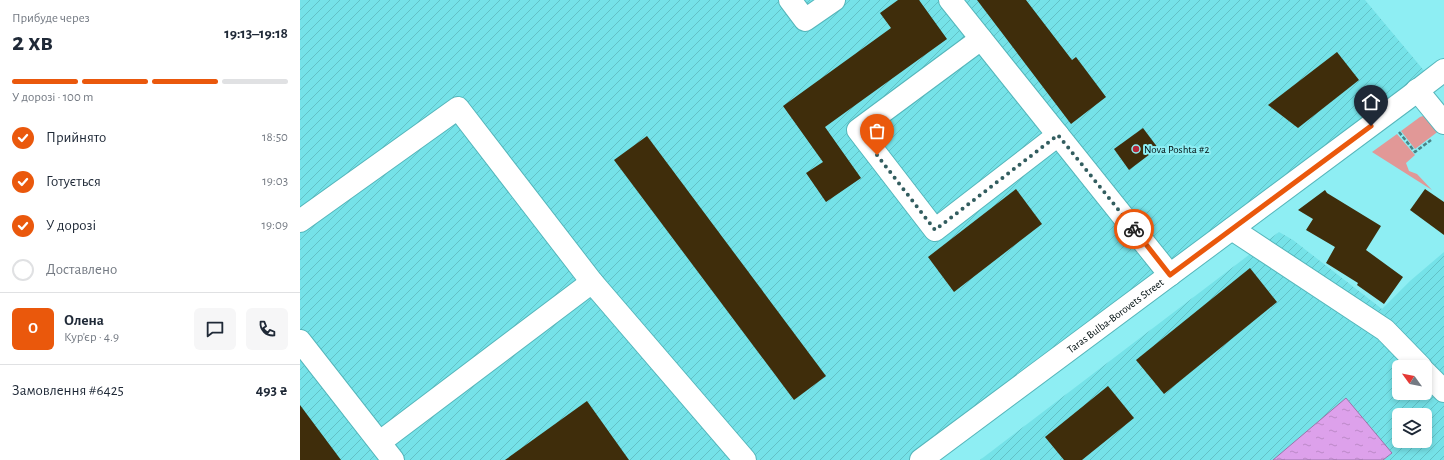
<!DOCTYPE html>
<html lang="uk">
<head>
<meta charset="utf-8">
<style>
  :root { --surface:#fff; --page:#f6f6f7; --text:#1f2937; --muted:#747a83; --line:#e0e1e3; --accent:#ea580c }
  body { margin:0; font-family:"Alegreya Sans",sans-serif; background:var(--page); color:var(--text); height:100vh; display:flex; flex-direction:column; font-size:15px; white-space:nowrap }
  * { box-sizing:border-box; margin:0 }
  p { font-size:13px; color:var(--muted) }
  .icon { flex:none; width:22px; height:22px; fill:none; stroke:currentColor; stroke-width:2; stroke-linecap:round; stroke-linejoin:round }
  .map { position:relative; flex:1; overflow:hidden }
  .drawer { display:flex; flex-direction:column; background:var(--surface); width:300px }
  .drawer>* { flex:none }
  .needle { width:26px; rotate:303deg }
  .controls { position:absolute; left:1092px; top:360px; display:grid; gap:8px }
  .controls a { display:grid; place-items:center; width:40px; height:40px; border-radius:6px; background:var(--surface); box-shadow:0 2px 6px #0003; font-size:20px }
  .pin { position:absolute; display:grid; place-items:center; width:34px; height:34px; color:#fff; margin:-41px -17px; border-radius:50% 50% 50% 0; rotate:-45deg; box-shadow:0 0 4px #0007 }
  .pin .icon { rotate:45deg }
  .courier { position:absolute; display:grid; place-items:center; width:40px; height:40px; margin:-20px; border:3px solid #ea580c; border-radius:50%; background:#fff; color:#222; box-shadow:0 1px 5px #0007 }
  .headline em { font-style:normal; font-weight:700 }
  .headline div { display:flex; flex-direction:column-reverse }
  .headline { display:flex; align-items:center; justify-content:space-between; height:68px; padding:0 12px }
  h1 { font-size:26px; font-weight:700; line-height:30px }
  .bar { display:grid; grid-template-columns:repeat(4,1fr); gap:6px 4px; align-content:center; height:48px; padding:0 12px }
  .bar i { height:5px; border-radius:3px; background:var(--line) }
  .bar .selected { background:var(--accent) }
  .bar p { grid-column:span 4 }
  .line { display:flex; align-items:center; gap:10px; padding:0 12px; border-top:1px solid var(--line) }
  .line div { flex:1 }
  .round { display:grid; place-items:center; flex:none; width:42px; height:42px; border-radius:6px; background:var(--page) }
  ol { padding:0 12px; list-style:none }
  li { display:flex; align-items:center; gap:12px; height:44px }
  li p { margin-inline-start:auto }
  li .icon { padding:4px; border-radius:50%; background:var(--accent); color:#fff; stroke-width:4 }
  li:last-child { color:var(--muted) }
  li i { width:22px; height:22px; border:2px solid var(--line); border-radius:50% }
  main { display:flex; flex:1; min-height:0 }
  .map>svg:first-child { display:block }
  .industrial { fill:url(#industrial-furrows); fill-rule:evenodd }
  .green { fill:#e19897 }
  .water { fill:url(#water-ripples); stroke:#9b75a9 }
  .building { fill:#3f2d0b }
  .lines { fill:none; stroke-linecap:round; stroke-linejoin:round }
  .minor-casing { stroke:#55b6bb; stroke-width:24 }
  .path { stroke:#4a8386; stroke-width:2.5; stroke-dasharray:4 2; stroke-linecap:butt }
  .minor { stroke:#fff; stroke-width:22 }
  .done { stroke:#325d5f; stroke-width:4; stroke-dasharray:0 7.2 }
  .route { stroke:#ea580c; stroke-width:5 }
  .poi-dot { fill:#b9273a; stroke:#8eeef3; stroke-width:1.5 }
  .labels { text-anchor:middle; dominant-baseline:central; stroke-width:4; stroke-linejoin:round; paint-order:stroke }
  .poi-label { font-size:11px; fill:#000f10; stroke:#8eeef3; text-anchor:start }
  .street-label { font-size:11px; fill:#000f10; stroke:#8eeef3 }
</style>
</head>
<body>
<main>
<section class="drawer">
<div class="headline"><div><h1>2 хв</h1><p>Прибуде через</p></div><em>19:13–19:18</em></div>
<div class="bar"><i class="selected"></i><i class="selected"></i><i class="selected"></i><i></i><p>У дорозі · 100 m</p></div>
<ol>
<li><svg class="icon" aria-label="check" viewBox="0 0 24 24"><path d="M5 12l5 5 9-10"/></svg>Прийнято<p>18:50</p></li>
<li><svg class="icon" aria-label="check" viewBox="0 0 24 24"><path d="M5 12l5 5 9-10"/></svg>Готується<p>19:03</p></li>
<li><svg class="icon" aria-label="check" viewBox="0 0 24 24"><path d="M5 12l5 5 9-10"/></svg>У дорозі<p>19:09</p></li>
<li><i></i>Доставлено</li>
</ol>
<div class="line" style="height:72px"><b class="round" style="background:var(--accent);color:#fff">О</b><div><b>Олена</b><p>Кур’єр · 4.9</p></div><a class="round"><svg class="icon" aria-label="chat" viewBox="0 0 24 24"><path d="M4 5h16v11H9l-5 4z"/></svg></a><a class="round"><svg class="icon" aria-label="phone" viewBox="0 0 24 24"><path d="M5 4h4l2 5-3 2q2 4 5 5l2-3 5 2v4C11 20 4 13 5 4z"/></svg></a></div>
<div class="line" style="height:52px"><div>Замовлення #6425</div><b>493 ₴</b></div>
</section>
<div class="map">
<svg width="1144" height="460" viewBox="0 0 1144 460">
  <defs>
    <pattern id="industrial-furrows" width="10" height="10" patternUnits="userSpaceOnUse"><rect width="10" height="10" fill="#75e2e8"/><path d="M-1 1l2-2M0 10L10 0M9 11l2-2" fill="none" stroke="#63c1c6"/></pattern>
    <pattern id="water-ripples" width="26" height="14" patternUnits="userSpaceOnUse"><rect width="26" height="14" fill="#dda1eb"/><path d="M2 4q2-2 4 0t4 0M15 11q2-2 4 0t4 0" fill="none" stroke="#bc89c8"/></pattern>
  </defs>
  <rect width="100%" height="100%" fill="#8eeef3"/>
  <g class="industrial">
    <path d="M0,0H1065L1131,79L621,460H0Z"/>
    <path d="M979,232L993,240L1082,309L1110,281L1144,252V460H680ZM1099,367H1125V393H1099ZM1099,415H1125V441H1099Z"/>
  </g>
  <g class="green">
    <path d="M1123,116L1127,117L1140,130L1115,149L1101,131L1120,117Z"/>
    <path d="M1097,134L1115,155L1106,163L1109,171L1117,174L1132,190L1072,152Z"/>
  </g>
  <path class="water" d="M1046,398L1092,453L1083,460H973Z"/>
  <g class="building">
    <path d="M598,0H619L647,39L525,127L561,178L526,202L506,173L523,162L483,106L591,28L580,13Z"/>
    <path d="M677,0H726L772,60L776,57L806,97L771,124Z"/>
    <path d="M1037,52L1059,80L998,128L968,105Z"/>
    <path d="M843,128L858,148L829,170L814,149Z"/>
    <path d="M347,136L526,376L494,400L314,160Z"/>
    <path d="M716,189L742,224L654,292L628,257Z"/>
    <path d="M1125,189L1144,202V235L1110,210Z"/>
    <path d="M1025,190L1027,193L1081,226L1066,250L1103,277L1084,304L1057,285L1058,283L1026,263L1035,247L1006,230L1013,219L998,210Z"/>
    <path d="M950,268L977,302L864,394L836,360Z"/>
    <path d="M808,386L834,418L782,460H764L745,437Z"/>
    <path d="M287,401L329,460H205Z"/>
    <path d="M0,405L41,460H0Z"/>
  </g>
  <g class="lines">
    <g class="minor-casing">
      <g id="minor">
        <path d="M490,0L505,20L534,0"/>
        <path d="M650,0L870,275"/>
        <path d="M681,39L558,130L635,230L758,135"/>
        <path d="M1117,90L1144,123"/>
        <path d="M0,221L158,108L292,282"/>
        <path d="M932,229L1085,330L1121,367"/>
        <path d="M0,341L93,460"/>
        <path d="M1125,372L1144,391"/>
        <path d="M80,442L292,282L445,460"/>
        <path id="s1" d="M621,460L1109,97L1144,70"/>
      </g>
    </g>
    <path class="path" d="M1099,132L1115,152L1131,140"/>
    <use href="#minor" class="minor"/>
  </g>
  <g class="lines">
    <path class="done" d="M577,155L635,230L758,135L834,229"/>
    <path class="route" d="M834,229L870,275L1071,126"/>
  </g>
  <circle class="poi-dot" cx="836" cy="149" r="4"/>
  <g class="labels">
    <g class="poi-label">
      <text x="844" y="149">Nova Poshta #2</text>
    </g>
    <g class="street-label">
      <text stroke="none"><textPath href="#s1" startOffset="242">Taras Bulba-Borovets Street</textPath></text>
    </g>
  </g>
</svg>
<div class="controls">
<a><svg class="needle" viewBox="-14 -14 28 28"><path d="M0-13l5 13h-10z" fill="#e53935"/><path d="M0 13l5-13h-10z" fill="#747a83"/></svg></a>
<a><svg class="icon" aria-label="layers" viewBox="0 0 24 24"><path d="M12 4l9 5-9 5-9-5zM3 14l9 5 9-5"/></svg></a>
</div>
<div class="pin" style="left:577px;top:155px;background:#ea580c"><svg class="icon" aria-label="bag" viewBox="0 0 24 24"><path d="M5 8h14l-1 12H6zM9 8a3 3 0 0 1 6 0"/></svg></div>
<div class="pin" style="left:1071px;top:126px;background:#1f2937"><svg class="icon" aria-label="home" viewBox="0 0 24 24"><path d="M3 11l9-7 9 7M6 9v11h12V9"/></svg></div>
<div class="courier" style="left:834px;top:229px"><svg class="icon" aria-label="bike" viewBox="0 0 24 24"><circle cx="6" cy="16" r="4"/><circle cx="18" cy="16" r="4"/><path d="M6 16l4-8h5l3 8M10 8l3 8H6M13 5h3"/></svg></div>
</div>
</main>
</body>
</html>
